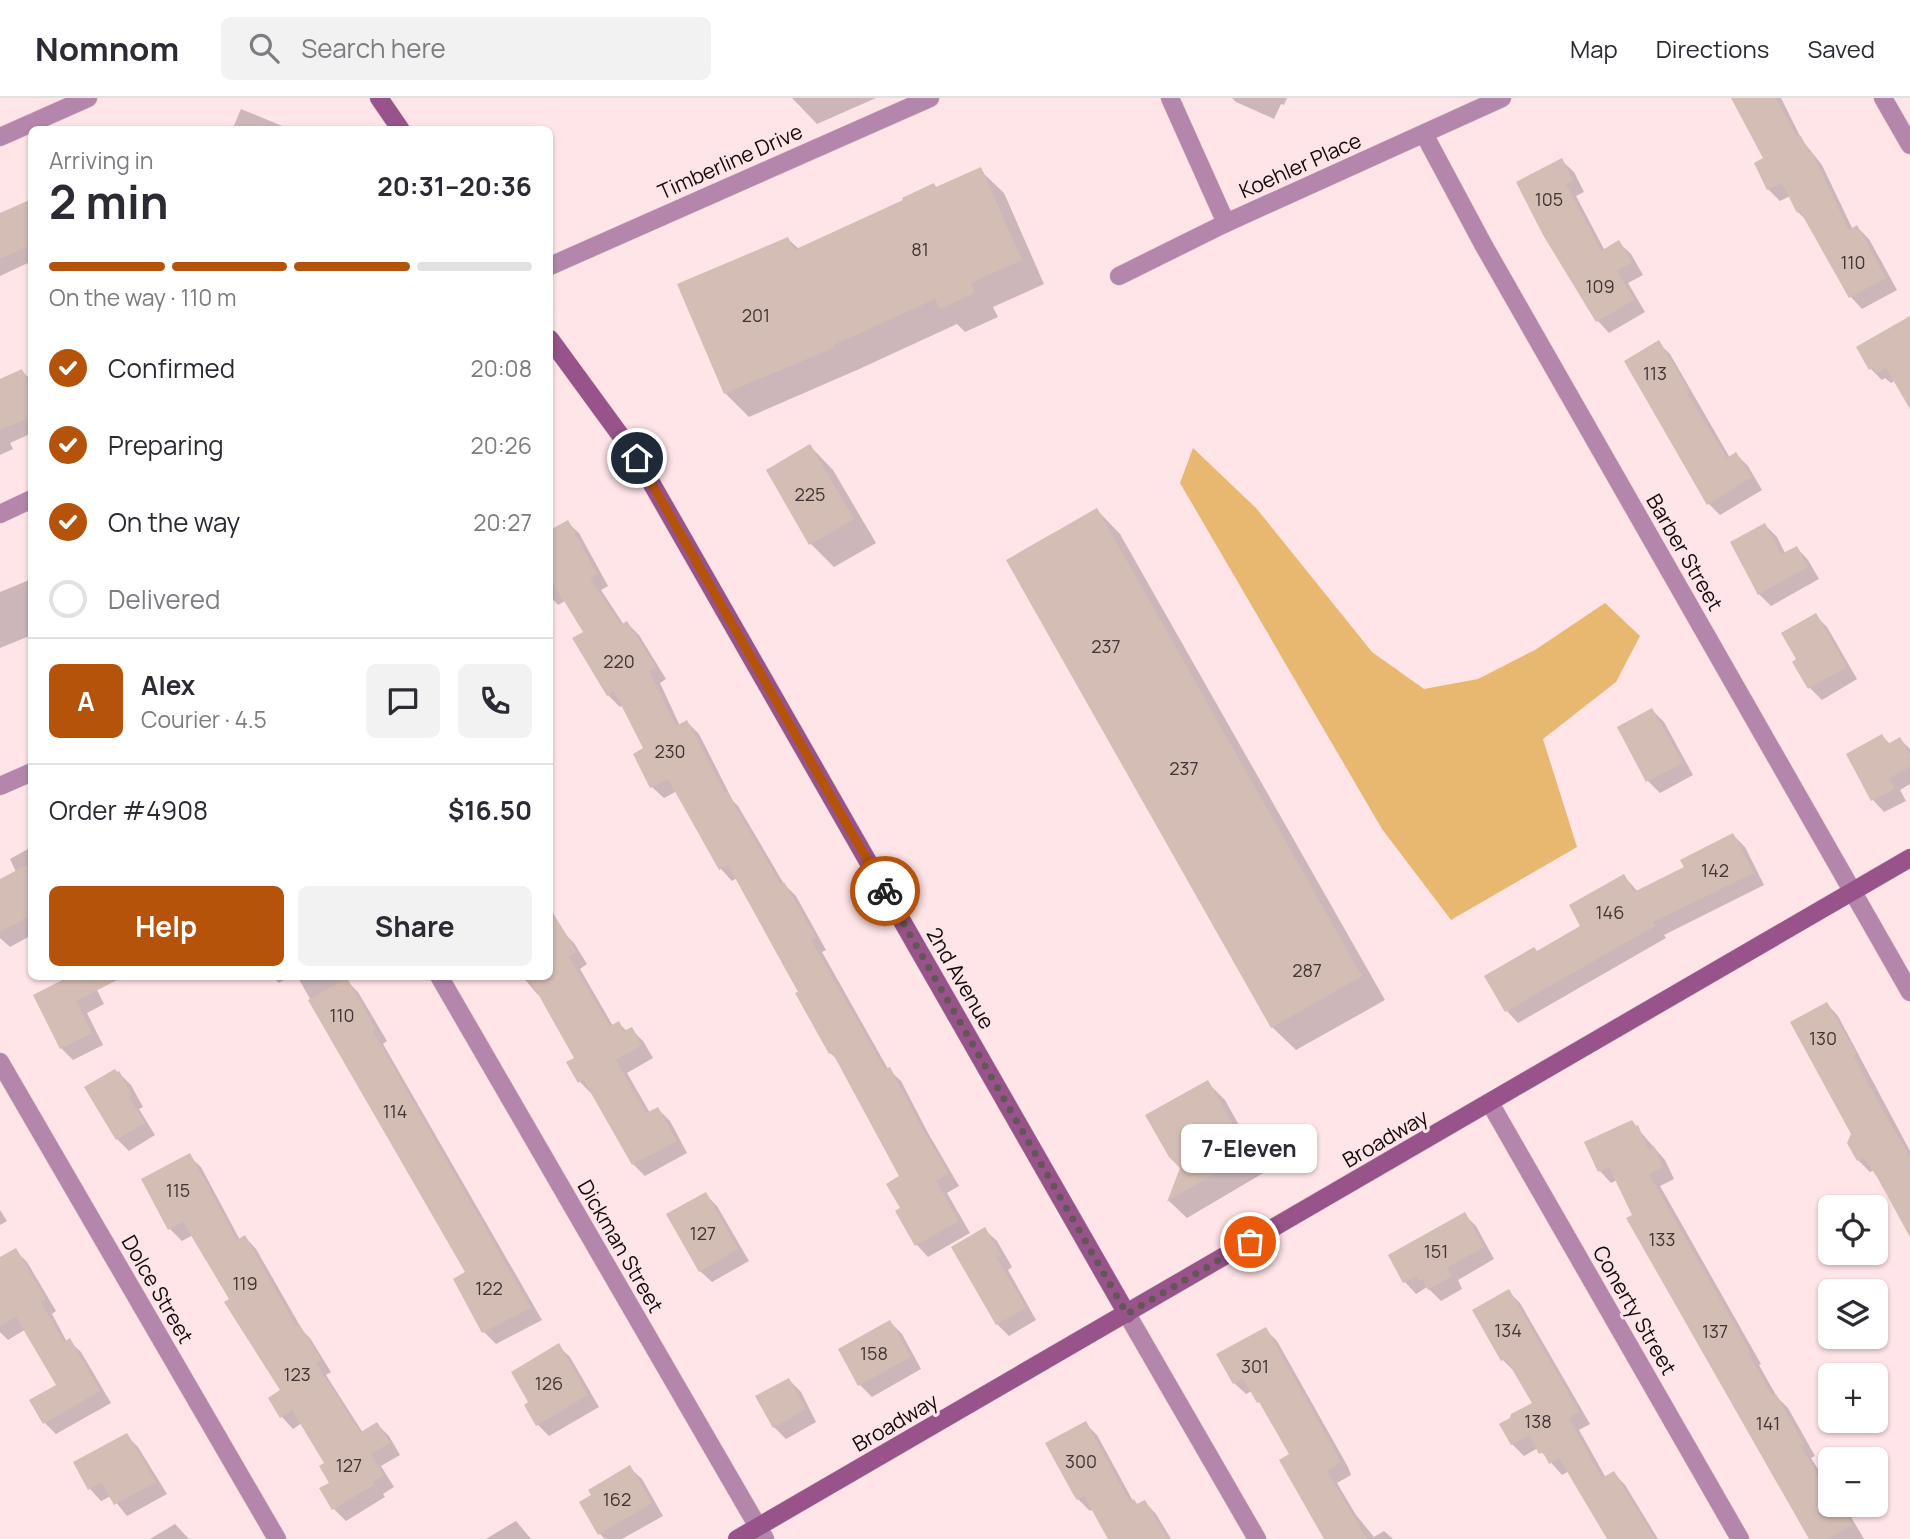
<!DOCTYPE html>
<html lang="en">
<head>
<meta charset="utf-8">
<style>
  :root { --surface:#fff; --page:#f2f2f3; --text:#2b2b33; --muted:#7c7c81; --line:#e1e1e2; --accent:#b45309 }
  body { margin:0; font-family:Manrope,sans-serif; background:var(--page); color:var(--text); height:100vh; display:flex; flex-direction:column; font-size:26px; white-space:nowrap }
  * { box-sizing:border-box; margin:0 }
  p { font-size:23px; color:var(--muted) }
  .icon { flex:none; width:38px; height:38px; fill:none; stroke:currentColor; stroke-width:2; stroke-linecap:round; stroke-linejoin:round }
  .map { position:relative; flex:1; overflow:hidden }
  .side { position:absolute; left:28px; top:28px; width:525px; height:854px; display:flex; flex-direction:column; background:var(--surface); border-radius:10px; box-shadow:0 2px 5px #0004 }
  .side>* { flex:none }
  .fabs { position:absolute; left:1818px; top:1097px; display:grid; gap:14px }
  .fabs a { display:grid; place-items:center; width:70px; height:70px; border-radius:10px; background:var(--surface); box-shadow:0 2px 5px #0004; font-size:35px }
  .pin { position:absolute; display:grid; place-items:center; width:60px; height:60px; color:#fff; margin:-30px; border:4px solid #fff; border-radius:50%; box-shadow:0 2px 7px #0007 }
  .courier { position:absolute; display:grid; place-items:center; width:70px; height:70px; margin:-35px; border:5px solid #b45309; border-radius:50%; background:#fff; color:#222; box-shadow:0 2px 9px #0007 }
  .bubble { position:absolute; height:49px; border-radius:10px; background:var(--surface); box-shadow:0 2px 5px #0004; font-size:23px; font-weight:700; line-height:49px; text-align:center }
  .headline em { font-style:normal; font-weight:700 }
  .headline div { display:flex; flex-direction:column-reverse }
  .headline { display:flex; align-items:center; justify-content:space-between; height:119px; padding:0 21px }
  h1 { font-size:46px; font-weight:700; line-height:52px }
  .bar { display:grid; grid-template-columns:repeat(4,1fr); gap:10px 7px; align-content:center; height:84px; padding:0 21px }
  .bar i { height:9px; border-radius:5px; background:var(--line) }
  .bar .on { background:var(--accent) }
  .bar p { grid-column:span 4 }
  .line { display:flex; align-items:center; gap:18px; padding:0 21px; border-top:2px solid var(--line) }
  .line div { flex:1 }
  .round { display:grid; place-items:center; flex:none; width:74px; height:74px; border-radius:10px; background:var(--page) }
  ol { padding:0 21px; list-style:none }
  li { display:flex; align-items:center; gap:21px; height:77px }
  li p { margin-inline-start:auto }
  li .icon { padding:7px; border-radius:50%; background:var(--accent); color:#fff; stroke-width:4 }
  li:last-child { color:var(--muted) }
  li i { width:38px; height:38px; border:4px solid var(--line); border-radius:50% }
  .action { display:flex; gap:14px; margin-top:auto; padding:14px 21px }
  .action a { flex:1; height:80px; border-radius:10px; background:var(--accent); color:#fff; font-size:28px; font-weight:700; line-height:80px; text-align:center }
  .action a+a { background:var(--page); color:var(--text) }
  header { display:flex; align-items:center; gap:42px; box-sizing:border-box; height:98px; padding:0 35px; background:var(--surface); border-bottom:2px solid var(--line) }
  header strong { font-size:33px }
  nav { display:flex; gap:38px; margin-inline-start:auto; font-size:24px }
  .search { width:490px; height:63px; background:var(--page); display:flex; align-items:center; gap:18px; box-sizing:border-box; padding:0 24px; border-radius:10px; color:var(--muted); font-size:26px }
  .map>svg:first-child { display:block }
  .green { fill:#e8b870 }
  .shadow { fill:#0003 }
  .building { fill:#d4bdb4 }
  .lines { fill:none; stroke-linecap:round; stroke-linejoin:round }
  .street-casing { stroke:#d9c1c4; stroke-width:19 }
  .secondary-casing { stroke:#d9c1c4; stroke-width:19 }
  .street { stroke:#b586ab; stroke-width:18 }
  .secondary { stroke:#97538a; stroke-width:18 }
  .done { stroke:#645658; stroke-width:7; stroke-dasharray:0 12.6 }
  .route { stroke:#b45309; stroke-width:9 }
  .labels { text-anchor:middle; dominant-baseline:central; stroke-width:6; stroke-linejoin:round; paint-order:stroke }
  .number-label { font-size:18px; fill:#423634 }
  .street-label { font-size:21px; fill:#11090a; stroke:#ffe4e8 }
</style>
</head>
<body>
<header>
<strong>Nomnom</strong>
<div class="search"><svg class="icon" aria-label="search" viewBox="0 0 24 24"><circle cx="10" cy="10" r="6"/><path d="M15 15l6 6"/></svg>Search here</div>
<nav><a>Map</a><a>Directions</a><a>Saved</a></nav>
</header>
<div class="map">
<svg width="1910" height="1441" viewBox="0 0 1910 1441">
  <rect width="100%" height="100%" fill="#ffe4e8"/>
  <path class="green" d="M1193,350L1257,411L1372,554L1424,591L1478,581L1535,552L1605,505L1640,538L1616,584L1543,641L1577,749L1451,822L1382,731L1180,385Z"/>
  <g class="shadow">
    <path d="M792,0H876L817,26Z"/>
    <path d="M1232,0H1287L1284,7L1281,6L1274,21L1236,4Z"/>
    <path d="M1733,0H1781L1802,42L1822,67L1853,132L1857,129L1869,141L1897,192L1862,211L1851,199L1808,124L1798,114L1790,98L1780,103L1768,91L1766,61Z"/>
    <path d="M241,11L292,32H232Z"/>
    <path d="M1562,63L1574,74L1584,94L1576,98L1605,153L1619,145L1631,156L1643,177L1628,185L1645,214L1609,235L1598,223L1544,136Z"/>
    <path d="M980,72L1004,95L1044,186L993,209L998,219L965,234L957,226L857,272L749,319L725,295L788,141L799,151Z"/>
    <path d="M32,103V163L0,178V117Z"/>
    <path d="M1910,228V301L1896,282L1891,285L1885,280L1882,282L1871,271Z"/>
    <path d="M1658,245L1670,256L1730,360L1736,356L1748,368L1762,392L1720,417L1708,405Z"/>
    <path d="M22,273L32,283V335L10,345L13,351L0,357V283Z"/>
    <path d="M810,348L833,372L876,445L834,469L811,446Z"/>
    <path d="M1097,412L1120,436L1385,902L1296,952L1272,929Z"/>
    <path d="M567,424L579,435L608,488L601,492L624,527L627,525L639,537L666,581L660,585L680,628L687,624L699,636L733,703L738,708L784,786L796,798L826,852L822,854L888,971L901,983L928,1035L959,1088L947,1095L970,1135L928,1159L917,1147L902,1111L901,1079L838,962L830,955L801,894L737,780L732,783L721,771L677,693L664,700L652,689L645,651L623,607L620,609L608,597L585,535L565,503L558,507L550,498V432Z"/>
    <path d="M1765,427L1777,439L1785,455L1797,450L1808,462L1819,481L1771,508L1759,496Z"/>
    <path d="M32,481V537L0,550V494Z"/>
    <path d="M1815,517L1827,529L1857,581L1822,602L1810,590L1794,564L1798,562Z"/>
    <path d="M1652,612L1664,624L1693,677L1660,695L1648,683L1619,630Z"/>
    <path d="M1882,638L1890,646L1900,641L1910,651V686L1900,692L1906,703L1884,714L1873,702L1848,657Z"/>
    <path d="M1733,737L1745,749L1764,787L1664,837L1666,840L1518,925L1507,913L1538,855L1583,828L1624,778L1638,794L1686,770Z"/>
    <path d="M28,751L32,753V837L10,849L0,840V783L16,774L10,761Z"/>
    <path d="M562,833L574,845L587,866L580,871L613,928L618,925L627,933L631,931L643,943L653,960L627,975L650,1015L658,1011L670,1023L687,1055L645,1078L633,1066L593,994L591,995L579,983L577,960L540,896L538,897L522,878H550V841Z"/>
    <path d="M272,878H290L279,885Z"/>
    <path d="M297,878H342L358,894L387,943L383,946L542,1222L496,1246L484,1234L467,1175Z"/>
    <path d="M94,886L104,906L87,915L103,947L73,962L61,950L35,898Z"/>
    <path d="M1827,906L1838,918L1910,1053V1133L1874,1072L1870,1074L1858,1062Z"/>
    <path d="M119,975L131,987L143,1009L139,1011L155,1037L129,1053L117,1041Z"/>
    <path d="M1207,984L1225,1002L1265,1074L1187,1120L1169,1103L1182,1069Z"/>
    <path d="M1632,1024L1665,1062L1674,1081L1660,1088L1761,1266L1759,1267L1777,1299L1788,1310L1815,1358L1811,1360L1830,1390V1407H1844L1864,1441H1811L1634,1118L1617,1082L1611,1085L1600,1073L1586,1045Z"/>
    <path d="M189,1058L201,1069L240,1142L245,1139L256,1151L303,1233L310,1240L331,1274L326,1277L363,1335L377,1326L389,1338L400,1357L381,1368L394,1389L383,1396L385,1399L346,1423L334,1411L322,1391L331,1385L326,1366L302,1325L293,1331L282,1319L283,1293L231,1202L193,1137L182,1143L170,1131L143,1082Z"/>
    <path d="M705,1096L717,1108L749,1163L712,1184L700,1173Z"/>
    <path d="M0,1112L7,1123L0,1127Z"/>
    <path d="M1464,1116L1476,1128L1494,1161L1458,1182L1462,1191L1441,1203L1427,1189L1416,1196L1405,1184Z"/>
    <path d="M985,1132L997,1143L1012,1169L1008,1172L1036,1222L1009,1238L997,1226Z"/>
    <path d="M15,1152L27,1164L56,1213L52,1216L67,1244L69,1243L81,1254L111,1305L56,1336L45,1325L58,1287L26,1231L8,1242L0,1234V1162Z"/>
    <path d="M1508,1193L1520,1205L1590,1326L1579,1332L1606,1380L1614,1375L1625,1387L1658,1441H1609L1569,1373L1562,1377L1538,1350L1524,1358L1512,1346L1534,1305L1515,1274L1503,1262Z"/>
    <path d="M890,1224L902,1236L921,1271L872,1299L860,1287Z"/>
    <path d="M1265,1231L1277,1243L1348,1369L1351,1377L1337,1385L1356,1417L1374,1439L1384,1433L1393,1441H1327L1291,1357L1266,1311L1252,1293L1246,1296L1234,1285Z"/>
    <path d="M558,1248L570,1259L599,1309L549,1338L538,1327Z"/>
    <path d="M789,1282L801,1294L816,1324L786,1341L774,1329Z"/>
    <path d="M1085,1325L1097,1337L1133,1403L1138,1408L1145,1404L1156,1416L1171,1441H1110L1094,1411L1090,1413L1078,1401Z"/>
    <path d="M126,1337L138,1349L167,1396L127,1418L111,1398L101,1403L90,1391Z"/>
    <path d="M630,1370L642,1381L663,1418L622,1441H605L600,1436L593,1398Z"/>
    <path d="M516,1423L531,1441H486Z"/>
    <path d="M175,1426L189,1441H150Z"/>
  </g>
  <g class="building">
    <path d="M1731,0H1776L1797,39L1801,38L1809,54L1811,53L1849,132L1857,127L1886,180L1849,200L1800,113L1797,115L1782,85L1767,92L1754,65L1763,60Z"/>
    <path d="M1562,60L1573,82L1566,86L1601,153L1619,142L1632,164L1617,173L1634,202L1596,224L1543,137L1516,84Z"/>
    <path d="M981,69L1022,162L971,185L975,195L940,211L935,201L834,247L835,249L724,296L677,186L788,139L794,152L903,102L902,100L934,85L936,89Z"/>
    <path d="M32,101V147L0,161V115Z"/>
    <path d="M1910,218V311L1886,270L1877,275L1874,269L1869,272L1856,249Z"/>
    <path d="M1659,242L1690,294L1687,295L1727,360L1736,354L1752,379L1707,407L1624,263Z"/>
    <path d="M22,271L32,292V319L0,332V281Z"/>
    <path d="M810,346L854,421L809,447L766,372Z"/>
    <path d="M1097,410L1362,878L1271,930L1006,462Z"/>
    <path d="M568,422L597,476L590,480L621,527L627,523L656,569L649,573L676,628L687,622L725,695L727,694L781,787L784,784L816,839L811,842L885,971L890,969L917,1021L949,1076L936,1083L959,1123L915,1148L895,1113L900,1110L886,1086L899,1078L832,954L829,956L795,895L798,894L728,767L719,772L668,681L650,690L633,656L643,650L614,593L607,598L572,540L583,534L550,480V432Z"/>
    <path d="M1765,425L1781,456L1797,448L1808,469L1758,497L1730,444Z"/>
    <path d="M1816,515L1847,569L1808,591L1792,564L1796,561L1781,535Z"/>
    <path d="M1652,610L1683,665L1646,684L1617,629Z"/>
    <path d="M1882,636L1888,646L1900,639L1910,657V669L1889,680L1895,691L1871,703L1846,656Z"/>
    <path d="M1733,735L1754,775L1653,824L1655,828L1505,914L1484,878L1534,849L1537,853L1580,828L1569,807L1624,776L1634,794L1684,769L1680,762Z"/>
    <path d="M32,764V817L0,834V781Z"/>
    <path d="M550,810L577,854L569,859L610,928L619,923L624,933L632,929L642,947L616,962L646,1015L658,1009L677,1043L632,1067L583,981L578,985L566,964L574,960L528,878H550Z"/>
    <path d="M70,878H125L76,903L92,935L60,951L33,897Z"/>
    <path d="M347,880L376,931L373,933L531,1210L482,1235L453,1181L465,1174L308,902Z"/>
    <path d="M1827,904L1857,956L1854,958L1878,1004L1910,1059V1139L1877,1079L1864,1060L1857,1063L1847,1045L1851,1036L1790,924Z"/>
    <path d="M115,971L117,974L119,973L132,997L129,999L145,1025L116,1042L84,989Z"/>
    <path d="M1208,982L1249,1055L1167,1104L1180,1070L1169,1059L1145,1017Z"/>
    <path d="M1632,1022L1636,1028L1638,1027L1648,1051L1654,1048L1663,1069L1649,1076L1750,1254L1748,1255L1773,1298L1776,1296L1804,1346L1801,1348L1830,1399V1407H1841L1852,1427L1827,1441H1809L1626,1120L1632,1117L1609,1069L1598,1074L1584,1044Z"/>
    <path d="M190,1055L237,1142L245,1137L296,1228L299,1226L321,1261L316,1265L351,1320L361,1334L377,1324L390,1345L371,1356L384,1377L373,1384L374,1387L332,1412L319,1390L329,1385L319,1368L324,1365L292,1312L280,1320L268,1300L280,1292L224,1204L229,1201L183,1124L168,1132L141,1081Z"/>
    <path d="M706,1094L738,1151L699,1174L666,1116Z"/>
    <path d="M1465,1114L1484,1149L1447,1170L1452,1178L1428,1192L1422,1181L1419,1183L1416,1178L1403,1185L1388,1157Z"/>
    <path d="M985,1129L1001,1157L997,1160L1026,1210L996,1227L951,1149Z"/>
    <path d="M16,1150L46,1201L41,1204L64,1244L70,1240L100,1293L43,1326L29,1302L56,1287L16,1219L0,1228V1159Z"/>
    <path d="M1509,1191L1579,1314L1569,1320L1602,1380L1614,1373L1655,1441H1607L1559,1360L1549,1366L1543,1354L1539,1356L1529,1337L1511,1347L1499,1326L1510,1320L1511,1316L1532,1305L1506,1261L1501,1263L1472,1212Z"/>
    <path d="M890,1222L911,1259L858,1288L838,1251Z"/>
    <path d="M1266,1229L1336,1355L1340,1365L1327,1373L1367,1441H1324L1279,1362L1289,1356L1259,1304L1257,1305L1243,1280L1233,1286L1216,1256Z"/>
    <path d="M559,1245L588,1297L536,1328L524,1307L528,1304L511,1274Z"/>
    <path d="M789,1280L806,1311L773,1330L755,1298Z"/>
    <path d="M1086,1323L1130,1404L1134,1401L1137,1406L1145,1402L1168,1441H1108L1084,1398L1077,1402L1073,1396L1045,1345Z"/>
    <path d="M127,1335L156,1384L114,1407L102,1385L88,1392L73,1364Z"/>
    <path d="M630,1367L652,1405L598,1437L579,1404L591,1397L588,1392Z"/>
  </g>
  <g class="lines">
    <g class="street-casing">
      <g id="street">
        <path d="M1170,0L1226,125"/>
        <path d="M1883,0L1910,47"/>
        <path d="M1424,36L1484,148L1910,894"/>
        <path d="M0,39L88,0"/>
        <path d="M550,168L930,0"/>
        <path d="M1119,178L1226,125L1502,0"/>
        <path d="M0,416L32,401"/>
        <path d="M0,688L32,674"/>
        <path d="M439,878L765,1441"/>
        <path d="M0,964L277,1441"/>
        <path d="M1490,1005L1740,1441"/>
        <path d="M1127,1216L1257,1441"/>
      </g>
    </g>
    <g class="secondary-casing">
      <g id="secondary">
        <path d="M379,0L401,32"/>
        <path d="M550,241L637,360L1127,1216"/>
        <path d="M737,1441L1910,760"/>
      </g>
    </g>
    <use href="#street" class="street"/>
    <use href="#secondary" class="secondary"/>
  </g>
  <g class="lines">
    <path class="done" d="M885,793L1127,1216L1250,1144"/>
    <path class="route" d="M637,360L885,793"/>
  </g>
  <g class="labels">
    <g class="number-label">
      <text x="1549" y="101">105</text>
      <text x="920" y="151">81</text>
      <text x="1853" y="164">110</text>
      <text x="1600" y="188">109</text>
      <text x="756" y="217">201</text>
      <text x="1655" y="275">113</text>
      <text x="810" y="396">225</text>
      <text x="1106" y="548">237</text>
      <text x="619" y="563">220</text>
      <text x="670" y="653">230</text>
      <text x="1184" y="670">237</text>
      <text x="1715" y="772">142</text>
      <text x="1610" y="814">146</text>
      <text x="1307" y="872">287</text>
      <text x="342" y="917">110</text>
      <text x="1823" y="940">130</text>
      <text x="395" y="1013">114</text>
      <text x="178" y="1092">115</text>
      <text x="703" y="1135">127</text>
      <text x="1662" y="1141">133</text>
      <text x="1436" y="1153">151</text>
      <text x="245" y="1185">119</text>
      <text x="489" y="1190">122</text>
      <text x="1508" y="1232">134</text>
      <text x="1715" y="1233">137</text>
      <text x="874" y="1255">158</text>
      <text x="1255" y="1268">301</text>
      <text x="297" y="1276">123</text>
      <text x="549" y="1285">126</text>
      <text x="1538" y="1323">138</text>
      <text x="1768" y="1325">141</text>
      <text x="1081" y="1363">300</text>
      <text x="349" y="1367">127</text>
      <text x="617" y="1401">162</text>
    </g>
    <g class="street-label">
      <text transform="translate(730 63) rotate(-24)">Timberline Drive</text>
      <text transform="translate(1300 67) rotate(-24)">Koehler Place</text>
      <text transform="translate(1685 454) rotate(60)">Barber Street</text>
      <text transform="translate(961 880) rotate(60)">2nd Avenue</text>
      <text transform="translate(1385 1040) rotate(-30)">Broadway</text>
      <text transform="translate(621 1148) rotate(60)">Dickman Street</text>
      <text transform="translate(158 1191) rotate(60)">Dolce Street</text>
      <text transform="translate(1635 1212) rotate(60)">Conerty Street</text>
      <text transform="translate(895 1324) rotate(-30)">Broadway</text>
    </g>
  </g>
</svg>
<div class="fabs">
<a><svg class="icon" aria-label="locate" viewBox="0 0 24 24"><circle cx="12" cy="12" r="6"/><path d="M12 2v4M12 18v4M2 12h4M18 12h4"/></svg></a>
<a><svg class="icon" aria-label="layers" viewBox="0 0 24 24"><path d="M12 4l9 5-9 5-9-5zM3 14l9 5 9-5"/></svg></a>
<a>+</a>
<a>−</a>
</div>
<div class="pin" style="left:1250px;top:1144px;background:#ea580c"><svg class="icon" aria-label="bag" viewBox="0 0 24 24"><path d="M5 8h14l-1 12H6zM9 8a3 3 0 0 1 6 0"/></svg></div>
<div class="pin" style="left:637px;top:360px;background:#1f2937"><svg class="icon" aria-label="home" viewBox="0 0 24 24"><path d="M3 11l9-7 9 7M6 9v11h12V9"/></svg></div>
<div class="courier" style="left:885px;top:793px"><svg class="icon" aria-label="bike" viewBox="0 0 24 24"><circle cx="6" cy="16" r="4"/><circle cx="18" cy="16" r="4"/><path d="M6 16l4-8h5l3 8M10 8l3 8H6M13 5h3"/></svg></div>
<div class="bubble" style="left:1181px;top:1026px;width:136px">7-Eleven</div>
<section class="side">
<div class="headline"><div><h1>2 min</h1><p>Arriving in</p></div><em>20:31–20:36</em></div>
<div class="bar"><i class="on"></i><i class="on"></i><i class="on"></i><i></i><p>On the way · 110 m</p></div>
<ol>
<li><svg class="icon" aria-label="check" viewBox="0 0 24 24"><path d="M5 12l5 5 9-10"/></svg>Confirmed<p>20:08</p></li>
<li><svg class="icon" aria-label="check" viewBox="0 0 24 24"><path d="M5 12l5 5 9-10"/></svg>Preparing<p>20:26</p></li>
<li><svg class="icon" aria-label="check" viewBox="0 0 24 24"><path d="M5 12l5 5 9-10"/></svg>On the way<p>20:27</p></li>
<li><i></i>Delivered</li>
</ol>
<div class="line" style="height:126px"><b class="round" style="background:var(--accent);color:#fff">A</b><div><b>Alex</b><p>Courier · 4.5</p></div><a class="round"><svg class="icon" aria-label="chat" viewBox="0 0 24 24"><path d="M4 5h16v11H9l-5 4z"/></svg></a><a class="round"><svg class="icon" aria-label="phone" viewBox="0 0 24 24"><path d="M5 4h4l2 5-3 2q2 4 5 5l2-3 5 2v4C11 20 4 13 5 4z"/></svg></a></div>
<div class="line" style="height:91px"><div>Order #4908</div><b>$16.50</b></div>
<div class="action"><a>Help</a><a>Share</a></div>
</section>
</div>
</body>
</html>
